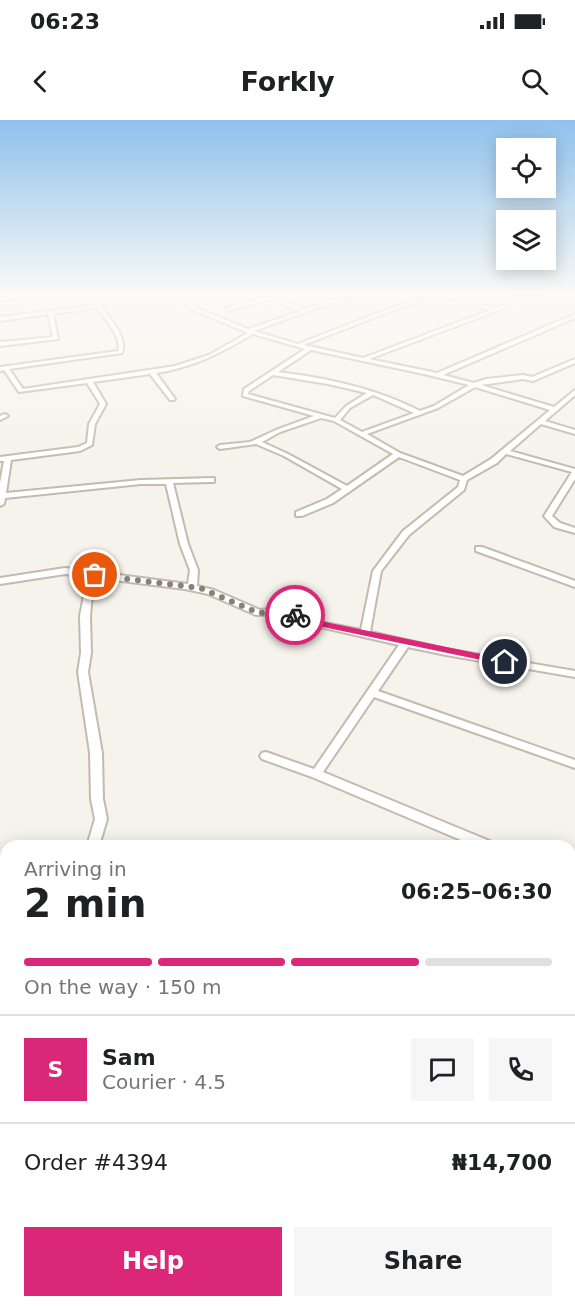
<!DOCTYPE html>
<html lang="en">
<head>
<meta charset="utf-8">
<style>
  :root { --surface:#fff; --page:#f6f6f6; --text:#202124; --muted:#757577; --line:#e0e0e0; --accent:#db2777 }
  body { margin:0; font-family:"DejaVu Sans",sans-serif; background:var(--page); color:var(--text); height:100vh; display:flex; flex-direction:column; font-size:22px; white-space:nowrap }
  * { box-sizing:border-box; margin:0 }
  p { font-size:20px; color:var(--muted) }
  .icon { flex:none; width:33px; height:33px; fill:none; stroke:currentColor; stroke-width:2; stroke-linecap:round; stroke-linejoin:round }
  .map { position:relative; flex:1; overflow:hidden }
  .sheet { position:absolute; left:0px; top:720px; width:576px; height:468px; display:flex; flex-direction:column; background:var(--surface); border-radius:18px 18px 0 0; box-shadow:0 3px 15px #0003 }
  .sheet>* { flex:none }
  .buttons { position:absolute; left:496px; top:18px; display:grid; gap:12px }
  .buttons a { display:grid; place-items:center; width:60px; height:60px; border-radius:0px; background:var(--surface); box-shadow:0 3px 15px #0003; font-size:30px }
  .pin { position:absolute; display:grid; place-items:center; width:51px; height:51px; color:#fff; margin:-26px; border:3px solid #fff; border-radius:50%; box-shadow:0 2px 6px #0007 }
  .courier { position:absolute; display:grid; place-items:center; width:60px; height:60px; margin:-30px; border:4px solid #db2777; border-radius:50%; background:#fff; color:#222; box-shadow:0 2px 8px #0007 }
  .head em { font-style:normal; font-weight:700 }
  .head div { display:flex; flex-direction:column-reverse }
  .head { display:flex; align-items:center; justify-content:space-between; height:102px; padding:0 24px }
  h1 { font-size:39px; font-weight:700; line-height:45px }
  .bar { display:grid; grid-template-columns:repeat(4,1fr); gap:9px 6px; align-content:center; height:72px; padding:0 24px }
  .bar i { height:8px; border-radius:4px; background:var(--line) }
  .bar .active { background:var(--accent) }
  .bar p { grid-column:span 4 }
  .line { display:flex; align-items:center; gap:15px; padding:0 24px; border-top:2px solid var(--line) }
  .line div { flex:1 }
  .round { display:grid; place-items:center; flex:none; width:63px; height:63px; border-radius:0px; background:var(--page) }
  .button { display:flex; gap:12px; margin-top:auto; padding:12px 24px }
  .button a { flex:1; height:69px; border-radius:0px; background:var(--accent); color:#fff; font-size:24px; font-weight:700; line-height:69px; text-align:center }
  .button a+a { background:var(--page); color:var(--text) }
  .status { display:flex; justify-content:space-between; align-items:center; height:42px; padding:0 30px; background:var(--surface); direction:ltr }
  .status svg { height:16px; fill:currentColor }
  header { display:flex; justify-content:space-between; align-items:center; height:78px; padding:0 24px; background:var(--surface); font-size:27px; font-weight:700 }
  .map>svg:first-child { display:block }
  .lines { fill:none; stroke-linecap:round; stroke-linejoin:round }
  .minor-casing { stroke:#c2bbae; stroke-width:4 }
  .minor { fill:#fff; fill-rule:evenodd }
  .route { fill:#db2777 }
  .done { stroke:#878178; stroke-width:6; stroke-dasharray:0 10.8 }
</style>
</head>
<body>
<div class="status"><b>06:23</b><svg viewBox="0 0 49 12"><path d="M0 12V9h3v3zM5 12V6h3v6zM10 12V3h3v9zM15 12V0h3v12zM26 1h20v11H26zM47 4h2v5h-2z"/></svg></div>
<header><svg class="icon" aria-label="back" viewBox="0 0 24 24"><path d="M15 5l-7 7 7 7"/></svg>Forkly<svg class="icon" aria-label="search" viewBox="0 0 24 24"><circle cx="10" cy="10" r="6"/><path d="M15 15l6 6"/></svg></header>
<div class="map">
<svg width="575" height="1188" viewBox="0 0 575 1188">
  <rect width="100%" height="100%" fill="#f6f3ec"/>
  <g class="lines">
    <g class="minor-casing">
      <g id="minor">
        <path d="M15,176H28L0,180V178Z"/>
        <path d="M90,176H94L100,185H103L102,187C111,201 128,217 122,233L9,249L23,269L175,246L209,235L248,213L200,193L171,176H176L204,191L248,209L301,191L269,180L227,191L225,188L264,178L261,176H267L306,189L345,176H351L254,211L298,224L390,188L428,176H435L394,190L304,225L363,238L490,190L445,176H452L495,188L523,176H529L497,191L369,239L437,253L575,194V198L443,255L474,263L486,259L523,255L532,257L575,239V243L533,261L523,259L481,265L554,287L575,270V275L545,301L575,310V314L541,304L510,331L575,349V359L552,396L560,403L575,408V413L554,407L544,396L572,352L506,334L497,343L467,360L464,370L409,415L381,451L370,512L446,529L575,551V557L446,535L408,527L378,571L575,640V648L374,577L323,652L492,722L494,726H475L312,657L262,639L260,636L262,633L266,632L314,649L399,525L320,507L282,494L256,495L208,474L185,469L98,458L92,475L90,496L91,533L88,552L102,633L103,679L107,699L99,726H87L95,699L91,679L90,633L78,552L81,533L80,496L84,475L90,457L65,454L0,464V458L65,448L188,464L190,450L180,424L166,364H141L5,378L4,384L0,386V363L4,341H0V337L78,327L87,323L89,304L100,284L87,263L19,272L4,250L0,251V247L118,231C122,216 105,200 97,188L53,194L58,219L0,226V222L53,217L48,194L0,201V197L96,185ZM253,214L305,229L244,269L243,276L314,296L276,310L250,322L220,325L217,327L220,329L256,324L284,336L342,369L327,379L296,392V396H302L333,383L399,337L460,360L458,367L403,411L373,451L361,510L325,503L283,488L260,490L214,470L197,466L198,450L188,424L173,363L211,362H214V358L141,360L6,373L11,340L80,331L92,325L95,304L106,284L93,262L150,254L170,280H174L175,279L156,253C195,247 220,233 253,214ZM311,230L424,254L469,265L434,286L420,291C375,268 327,258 278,252ZM273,255L328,264L367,273L346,286L335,298L248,274L249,271ZM475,267L550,290L491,339L463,356L400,333L367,314L438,288ZM373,275L414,293L362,312L340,300L350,288ZM321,298L334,301L393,334L347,366L288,334L262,322L280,312Z"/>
        <path d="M5,294L8,296L0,300V296Z"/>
        <path d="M476,427H482L575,461V467L476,431Z"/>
        <path d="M570,755L575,756V767L570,766Z"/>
        <path d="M6,1054V1075L0,1077V1056Z"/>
        <path d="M399,1182H417L415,1188H397Z"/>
      </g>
    </g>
    <use href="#minor" class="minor"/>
  </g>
  <linearGradient id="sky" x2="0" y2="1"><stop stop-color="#8fc1ec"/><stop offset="0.51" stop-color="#fbfaf6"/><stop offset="1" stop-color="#fbfaf6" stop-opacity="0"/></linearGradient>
  <rect width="575" height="342" fill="url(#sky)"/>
  <path class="route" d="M292,493L325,502L505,539L510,542L505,545L323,507L292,496Z"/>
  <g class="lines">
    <path class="done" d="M95,455L200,468L259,493L282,491L295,495"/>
  </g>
</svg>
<div class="buttons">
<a><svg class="icon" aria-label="locate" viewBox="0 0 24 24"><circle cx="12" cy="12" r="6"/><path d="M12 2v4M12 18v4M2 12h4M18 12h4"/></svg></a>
<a><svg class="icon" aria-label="layers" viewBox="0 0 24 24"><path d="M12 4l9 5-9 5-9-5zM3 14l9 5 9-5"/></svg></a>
</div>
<div class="pin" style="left:95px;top:455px;background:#ea580c"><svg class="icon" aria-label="bag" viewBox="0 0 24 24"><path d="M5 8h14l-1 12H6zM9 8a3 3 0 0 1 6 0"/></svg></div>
<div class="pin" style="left:505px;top:542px;background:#1f2937"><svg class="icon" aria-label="home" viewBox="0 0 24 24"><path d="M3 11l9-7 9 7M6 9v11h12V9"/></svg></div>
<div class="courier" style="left:295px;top:495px"><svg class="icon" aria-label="bike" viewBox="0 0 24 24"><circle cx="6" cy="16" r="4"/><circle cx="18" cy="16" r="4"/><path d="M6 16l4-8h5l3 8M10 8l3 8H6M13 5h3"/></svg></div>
<section class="sheet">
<div class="head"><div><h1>2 min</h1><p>Arriving in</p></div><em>06:25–06:30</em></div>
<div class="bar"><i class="active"></i><i class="active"></i><i class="active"></i><i></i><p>On the way · 150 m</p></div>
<div class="line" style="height:108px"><b class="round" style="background:var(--accent);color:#fff">S</b><div><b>Sam</b><p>Courier · 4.5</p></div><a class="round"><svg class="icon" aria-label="chat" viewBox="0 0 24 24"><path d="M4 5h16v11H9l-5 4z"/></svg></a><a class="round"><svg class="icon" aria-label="phone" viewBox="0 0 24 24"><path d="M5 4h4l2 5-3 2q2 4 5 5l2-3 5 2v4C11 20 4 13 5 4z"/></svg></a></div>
<div class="line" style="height:78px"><div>Order #4394</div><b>₦14,700</b></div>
<div class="button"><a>Help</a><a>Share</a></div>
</section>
</div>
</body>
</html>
